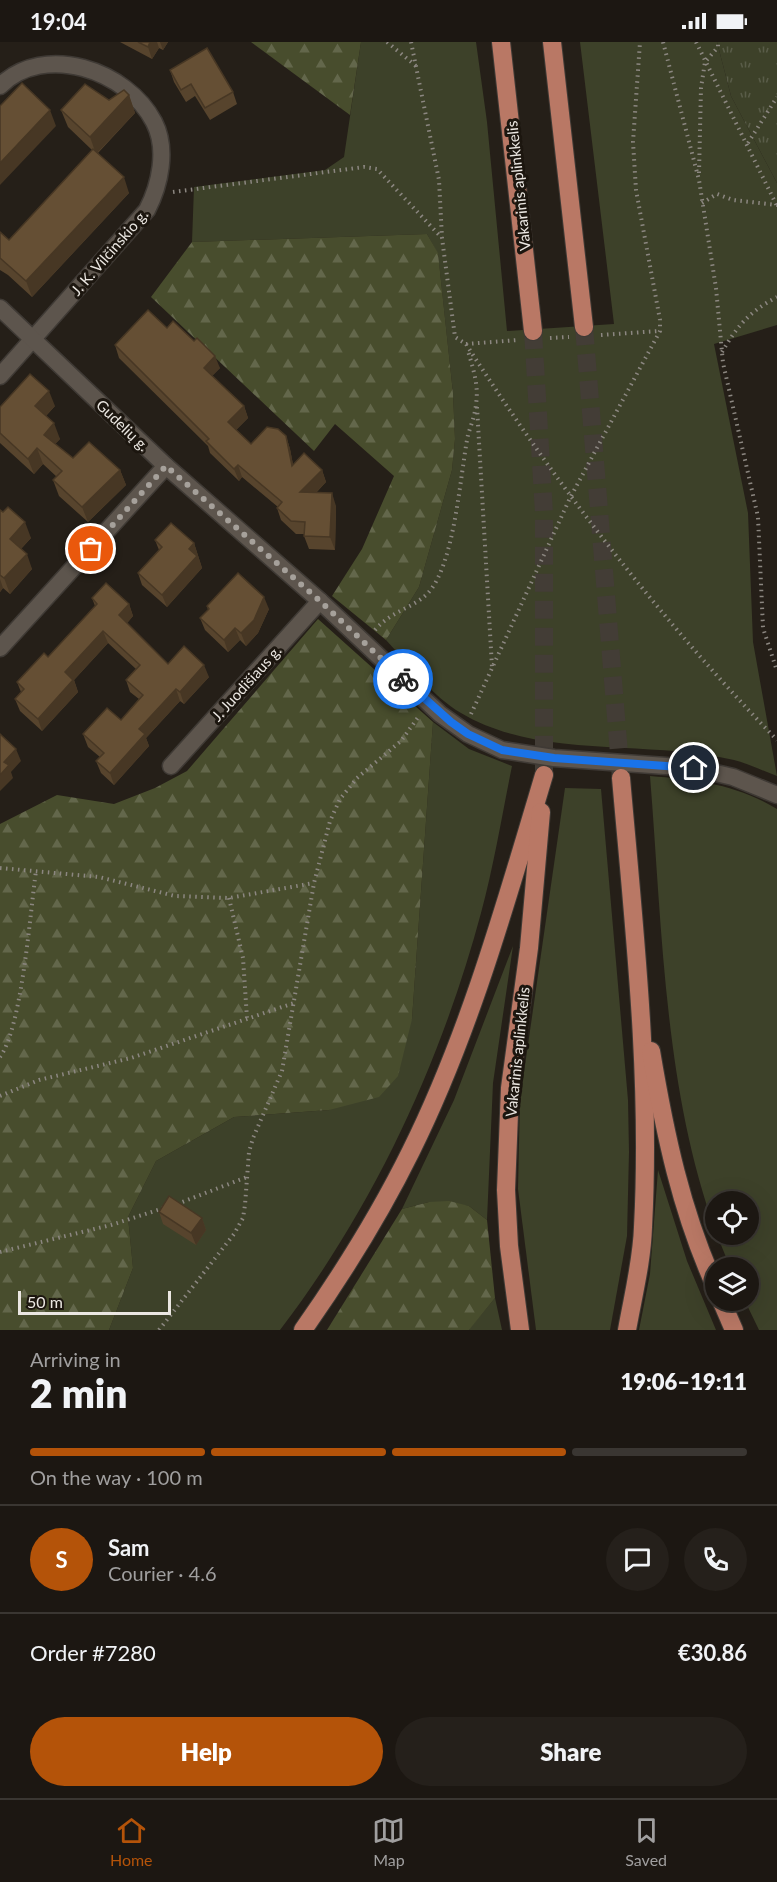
<!DOCTYPE html>
<html lang="en">
<head>
<meta charset="utf-8">
<style>
  :root { --surface:#1c1712; --page:#25201b; --text:#f1f3f6; --muted:#a09f9f; --line:#3a3632; --accent:#b45309 }
  body { margin:0; font-family:Lato,sans-serif; background:var(--page); color:var(--text); height:100vh; display:flex; flex-direction:column; font-size:22px; white-space:nowrap }
  * { box-sizing:border-box; margin:0 }
  p { font-size:20px; color:var(--muted) }
  .icon { flex:none; width:33px; height:33px; fill:none; stroke:currentColor; stroke-width:2; stroke-linecap:round; stroke-linejoin:round }
  .map { position:relative; height:1288px; overflow:hidden }
  .panel { display:flex; flex-direction:column; background:var(--surface); flex:1 }
  .panel>* { flex:none }
  .fabs { position:absolute; left:705px; top:1149px; display:grid; gap:12px }
  .fabs a { display:grid; place-items:center; width:54px; height:54px; border-radius:50%; background:var(--surface); box-shadow:0 6px 24px #0002,0 0 0 2px var(--line); font-size:30px }
  .scale { position:absolute; left:18px; bottom:15px; width:153px; box-sizing:border-box; padding-left:6px; border:3px solid #ebe7e2; border-top:0; font-size:16px; line-height:21px; white-space:nowrap; color:#ebe7e2; -webkit-text-stroke:4px #1c160f; paint-order:stroke }
  .pin { position:absolute; display:grid; place-items:center; width:51px; height:51px; color:#fff; margin:-26px; border:3px solid #fff; border-radius:50%; box-shadow:0 2px 6px #0007 }
  .courier { position:absolute; display:grid; place-items:center; width:60px; height:60px; margin:-30px; border:4px solid #1a73e8; border-radius:50%; background:#fff; color:#222; box-shadow:0 2px 8px #0007 }
  .head em { font-style:normal; font-weight:800 }
  .head div { display:flex; flex-direction:column-reverse }
  .head { display:flex; align-items:center; justify-content:space-between; height:102px; padding:0 30px }
  h1 { font-size:39px; font-weight:800; line-height:45px }
  .bar { display:grid; grid-template-columns:repeat(4,1fr); gap:9px 6px; align-content:center; height:72px; padding:0 30px }
  .bar i { height:8px; border-radius:4px; background:var(--line) }
  .bar .active { background:var(--accent) }
  .bar p { grid-column:span 4 }
  .line { display:flex; align-items:center; gap:15px; padding:0 30px; border-top:2px solid var(--line) }
  .line div { flex:1 }
  .round { display:grid; place-items:center; flex:none; width:63px; height:63px; border-radius:32px; background:var(--page) }
  .button { display:flex; gap:12px; margin-top:auto; padding:12px 30px }
  .button a { flex:1; height:69px; border-radius:36px; background:var(--accent); color:#fff; font-size:24px; font-weight:800; line-height:69px; text-align:center }
  .button a+a { background:var(--page); color:var(--text) }
  .status { display:flex; justify-content:space-between; align-items:center; height:42px; padding:0 30px; background:var(--surface); direction:ltr }
  .status svg { height:16px; fill:currentColor }
  .tabs { display:flex; justify-content:space-around; align-items:center; height:84px; border-top:2px solid var(--line); background:var(--surface); font-size:16px; color:var(--muted) }
  .tabs a { display:grid; justify-items:center; gap:3px }
  .tabs .active { color:var(--accent) }
  .map>svg:first-child { display:block }
  .green { fill:#3d4129 }
  .forest { fill:url(#forest-firs) }
  .park { fill:url(#park-tufts) }
  .lines { fill:none; stroke-linecap:round; stroke-linejoin:round }
  .trunk-tunnel { stroke:#433d36; stroke-width:18; stroke-dasharray:18 9; stroke-linecap:butt }
  .minor-casing { stroke:#3f3a35; stroke-width:19 }
  .trunk-casing { stroke:#3f3a35; stroke-width:20 }
  .path { stroke:#8c8781; stroke-width:4; stroke-dasharray:1.5 4.5; stroke-linecap:butt }
  .minor { stroke:#5d554d; stroke-width:16 }
  .trunk { stroke:#b97865; stroke-width:18 }
  .wall { fill:#57442d }
  .shaded-wall { fill:#473724 }
  .building { fill:#654f34; stroke:#473724; stroke-width:1.5 }
  .done { stroke:#a6a19b; stroke-width:6; stroke-dasharray:0 10.8 }
  .route { stroke:#1a73e8; stroke-width:8 }
  .labels { text-anchor:middle; dominant-baseline:central; stroke-width:6; stroke-linejoin:round; paint-order:stroke }
  .street-label { font-size:15px; fill:#ebe7e2; stroke:#1c160f }
</style>
</head>
<body>
<div class="status"><b>19:04</b><svg viewBox="0 0 49 12"><path d="M0 12V9h3v3zM5 12V6h3v6zM10 12V3h3v9zM15 12V0h3v12zM26 1h20v11H26zM47 4h2v5h-2z"/></svg></div>
<div class="map">
<svg width="777" height="1288" viewBox="0 0 777 1288">
  <defs>
    <pattern id="forest-firs" width="22" height="20" patternUnits="userSpaceOnUse" patternTransform="scale(1.5)"><rect width="22" height="20" fill="#484d2d"/><path d="M5 1l3.5 6h-7zM16 11l3.5 6h-7z" fill="#63674b"/></pattern>
    <pattern id="park-tufts" width="24" height="20" patternUnits="userSpaceOnUse" patternTransform="scale(1.5)"><rect width="24" height="20" fill="#3d4129"/><path d="M3 7l-1-3M5 7V3M7 7l1-3M15 17l-1-3M17 17v-4M19 17l1-3" fill="none" stroke="#595c48"/></pattern>
  </defs>
  <rect width="100%" height="100%" fill="#251f18"/>
  <g class="green">
    <path d="M361,0H476L487,80L507,289L614,282L580,0H717L731,54L777,141V283L714,302L748,471L753,600L777,734C763,729 749,722 734,718C647,697 540,718 461,671C432,654 409,623 386,598L419,545L452,428L455,397L453,351L438,212L427,192L192,200L194,145L325,128L344,115Z"/>
    <path d="M433,680L469,707L512,724C502,773 494,823 481,871C441,1020 374,1165 280,1288H109L133,1226L128,1175L156,1119L234,1075L329,1068L412,977Z"/>
    <path d="M650,734C696,738 736,742 777,767V1288H759L745,1259L748,1258V1226L730,1225L717,1193L748,1192V1160H716L715,1187C664,1047 662,883 650,734Z"/>
    <path d="M565,746L601,747L628,1058L629,1110L627,1194L610,1288H536L518,1147L520,1058Z"/>
    <path d="M513,904L493,1041L487,1178L469,1164L429,1160L402,1167L454,1058Z"/>
    <path d="M658,1128L687,1219L716,1288H639L650,1232Z"/>
    <path d="M495,1256L502,1288H469L470,1286Z"/>
  </g>
  <g class="forest">
    <path d="M251,0H361L350,73Z"/>
    <path d="M427,192L438,211L453,351L455,397L452,428L419,545L386,598L332,554L362,507L394,434L335,382L314,409L151,255L192,200Z"/>
    <path d="M318,577L433,680L412,977L398,1034L379,1055L329,1068L234,1075L156,1119L128,1175L133,1226L109,1288H0V782L57,753L114,762L155,746L187,729Z"/>
    <path d="M449,1159L469,1164L487,1178L495,1256L469,1288H327L402,1167L429,1160Z"/>
  </g>
  <path class="park" d="M717,0H777V141L731,54Z"/>
  <g class="lines">
    <g class="trunk-tunnel">
      <path d="M584,285L621,736"/>
      <path d="M533,289L544,471V733"/>
    </g>
    <g class="minor-casing">
      <g id="minor">
        <path d="M0,44C44,0 127,28 154,80C168,107 160,143 147,168L0,334"/>
        <path d="M0,266L166,424L320,559L440,672L468,692L502,708L554,716L694,726L733,735L777,753"/>
        <path d="M0,606L166,424"/>
        <path d="M171,724L320,559"/>
      </g>
    </g>
    <g class="trunk-casing">
      <g id="trunk">
        <path d="M501,0L533,289"/>
        <path d="M552,0L584,285"/>
        <path d="M621,736C634,885 651,1035 643,1185C642,1219 633,1254 627,1288"/>
        <path d="M651,1009C665,1092 681,1169 716,1246"/>
        <path d="M721,1258L734,1288"/>
        <path d="M303,1288C343,1231 380,1172 411,1109C470,990 506,860 544,733"/>
        <path d="M520,1288L509,1204L506,1148L510,1046L529,906L541,770"/>
      </g>
    </g>
    <g class="path">
      <path d="M387,0L416,24"/>
      <path d="M411,0L439,138L442,196L455,295L466,302C557,444 660,577 777,698"/>
      <path d="M663,0L699,138L716,246L723,321L758,475L763,586L777,629"/>
      <path d="M696,0L777,164"/>
      <path d="M748,101L777,55"/>
      <path d="M699,131L701,46L705,20L718,5V0"/>
      <path d="M173,150L364,125L377,127L442,196"/>
      <path d="M702,161L717,152L733,158L777,163"/>
      <path d="M601,293L659,289"/>
      <path d="M550,296L569,295"/>
      <path d="M466,302L518,298"/>
      <path d="M722,310C738,283 749,270 777,255"/>
      <path d="M477,365L492,625"/>
      <path d="M375,588C391,569 413,566 427,552C455,524 460,432 468,393C471,383 475,373 476,362C479,344 473,326 468,309"/>
      <path d="M471,672L570,456L660,289V278L636,148L633,100L640,0"/>
      <path d="M0,826L99,835L175,854L229,856L314,841"/>
      <path d="M229,856L243,916L247,976"/>
      <path d="M0,1015C22,985 30,871 36,829"/>
      <path d="M0,1054L39,1038L131,1016L294,961"/>
      <path d="M177,1162L247,1135"/>
      <path d="M0,1210L111,1183L164,1166"/>
      <path d="M159,1288L234,1192L243,1176L245,1163L249,1110L253,1096L282,1029L314,841L330,779L340,757L357,736L401,699L419,674"/>
    </g>
    <use href="#minor" class="minor"/>
    <use href="#trunk" class="trunk"/>
  </g>
  <g class="wall">
    <path d="M120,0H168L163,8L159,6L152,17Z"/>
    <path d="M170,28L233,50L237,62L210,78L195,54L186,60L174,40Z"/>
    <path d="M129,53L135,71L98,111L129,151L32,255L8,233L0,228V190L9,198L92,108L68,85L61,68Z"/>
    <path d="M167,286L220,326L212,334L244,364L248,376L236,388L251,402L286,394L290,407L293,423L322,428L326,440L316,451L336,464L335,508L309,507L304,494V492H296L281,478L277,466L278,465L242,435L239,439L210,411L208,404L119,316L115,303Z"/>
    <path d="M55,364L46,374L60,397L55,402L73,416L120,428L126,443L88,480L59,454L53,438L57,435L43,422L34,432L0,401V365Z"/>
    <path d="M0,468L31,496L21,507L32,527L10,552L3,546L0,550Z"/>
    <path d="M155,498L194,501L202,526L167,565L142,543L138,531L159,508Z"/>
    <path d="M92,556L129,562L133,574L127,581L168,622L209,635L184,662L180,659L146,696L149,704L114,743L101,731L96,719L100,715L88,705L83,692L121,678L139,657L130,650L126,638L136,627L108,601L74,638L78,650L42,689L20,669L15,657L21,650L17,640L48,615L95,564Z"/>
    <path d="M207,564L269,567L258,591L246,604L240,598L228,610L205,588L200,576L208,568Z"/>
    <path d="M159,1170L202,1176L206,1188L196,1203L163,1182Z"/>
  </g>
  <g class="shaded-wall">
    <path d="M150,0H157L159,6L152,17L148,5Z"/>
    <path d="M160,0H168L163,8Z"/>
    <path d="M129,53L135,71L96,112L90,95Z"/>
    <path d="M50,68L56,84L0,143V121Z"/>
    <path d="M124,135L129,151L32,255L26,239Z"/>
    <path d="M215,314L220,326L208,338L204,326Z"/>
    <path d="M49,349L55,364L41,379L35,364Z"/>
    <path d="M244,364L248,376L232,392L228,380Z"/>
    <path d="M54,381L60,397L49,408L44,393Z"/>
    <path d="M286,394L290,407L296,437L292,424Z"/>
    <path d="M37,406L43,422L34,432L28,417Z"/>
    <path d="M238,423L242,435L239,439L234,427Z"/>
    <path d="M120,428L126,443L88,480L82,465Z"/>
    <path d="M322,428L326,440L305,462L300,450Z"/>
    <path d="M332,451L336,464L335,508L330,495Z"/>
    <path d="M25,480L31,496L16,512L10,497Z"/>
    <path d="M194,501L202,526L167,565L162,553L189,507Z"/>
    <path d="M27,512L32,527L10,552L4,536Z"/>
    <path d="M0,537L3,546L0,550Z"/>
    <path d="M264,555L269,567L258,591L246,604L241,591Z"/>
    <path d="M129,562L133,574L124,585L119,573Z"/>
    <path d="M235,586L240,598L228,610L224,598Z"/>
    <path d="M103,589L108,601L74,638L78,650L42,689L38,677L65,630Z"/>
    <path d="M204,623L209,635L184,662L180,650Z"/>
    <path d="M176,647L180,659L146,696L149,704L114,743L110,731L139,687Z"/>
    <path d="M16,707L21,719L11,730L13,736L0,749V733L4,720Z"/>
    <path d="M202,1176L206,1188L196,1203L191,1191Z"/>
  </g>
  <g class="building">
    <path d="M138,0H150L148,5Z"/>
    <path d="M207,6L233,50L205,66L191,42L181,48L170,28Z"/>
    <path d="M22,41L50,68L0,121V64Z"/>
    <path d="M85,42L109,58L124,48L129,53L90,95L61,68Z"/>
    <path d="M93,107L124,135L26,239L0,216V190L9,198Z"/>
    <path d="M148,268L167,286L173,279L194,299L197,296L215,314L204,326L244,364L228,380L251,402L267,385L278,387L286,394L292,424L304,411L322,428L300,450L332,451L330,495L304,494L305,480L291,479L277,466L282,460L238,423L234,427L206,399L209,397L115,303Z"/>
    <path d="M30,332L49,349L35,364L54,381L44,393L73,416L89,400L120,428L82,465L53,438L62,429L37,406L28,417L0,391V365Z"/>
    <path d="M8,465L25,480L10,497L27,512L4,536L0,533V468L3,470Z"/>
    <path d="M171,481L194,501L189,507L197,514L162,553L138,531L162,505L155,498Z"/>
    <path d="M238,531L264,555L254,578L241,591L235,586L224,598L200,576L209,567L207,564Z"/>
    <path d="M106,541L129,562L119,573L168,622L184,604L204,623L180,650L176,647L139,687L145,692L110,731L96,719L104,711L83,692L107,666L121,678L143,653L126,638L140,623L103,589L65,630L73,638L38,677L15,657L24,647L17,640L44,611L48,615L97,562L92,556Z"/>
    <path d="M0,692L16,707L4,720L9,723L0,733Z"/>
    <path d="M169,1154L202,1176L191,1191L159,1170Z"/>
  </g>
  <g class="lines">
    <path class="done" d="M91,507L166,424L320,559L403,637"/>
    <path class="route" d="M403,637L451,680L468,692L502,708L554,716L694,726"/>
  </g>
  <g class="labels">
    <g class="street-label">
      <text transform="translate(518 144) rotate(-96)">Vakarinis aplinkkelis</text>
      <text transform="translate(109 210) rotate(-49)">J. K. Vilčinskio g.</text>
      <text transform="translate(123 383) rotate(44)">Gudelių g.</text>
      <text transform="translate(246 641) rotate(-48)">J. Juodišiaus g.</text>
      <text transform="translate(517 1010) rotate(-84)">Vakarinis aplinkkelis</text>
    </g>
  </g>
</svg>
<div class="fabs">
<a><svg class="icon" aria-label="locate" viewBox="0 0 24 24"><circle cx="12" cy="12" r="6"/><path d="M12 2v4M12 18v4M2 12h4M18 12h4"/></svg></a>
<a><svg class="icon" aria-label="layers" viewBox="0 0 24 24"><path d="M12 4l9 5-9 5-9-5zM3 14l9 5 9-5"/></svg></a>
</div>
<div class="scale">50 m</div>
<div class="pin" style="left:91px;top:507px;background:#ea580c"><svg class="icon" aria-label="bag" viewBox="0 0 24 24"><path d="M5 8h14l-1 12H6zM9 8a3 3 0 0 1 6 0"/></svg></div>
<div class="pin" style="left:694px;top:726px;background:#1f2937"><svg class="icon" aria-label="home" viewBox="0 0 24 24"><path d="M3 11l9-7 9 7M6 9v11h12V9"/></svg></div>
<div class="courier" style="left:403px;top:637px"><svg class="icon" aria-label="bike" viewBox="0 0 24 24"><circle cx="6" cy="16" r="4"/><circle cx="18" cy="16" r="4"/><path d="M6 16l4-8h5l3 8M10 8l3 8H6M13 5h3"/></svg></div>
</div>
<section class="panel">
<div class="head"><div><h1>2 min</h1><p>Arriving in</p></div><em>19:06–19:11</em></div>
<div class="bar"><i class="active"></i><i class="active"></i><i class="active"></i><i></i><p>On the way · 100 m</p></div>
<div class="line" style="height:108px"><b class="round" style="background:var(--accent);color:#fff">S</b><div><b>Sam</b><p>Courier · 4.6</p></div><a class="round"><svg class="icon" aria-label="chat" viewBox="0 0 24 24"><path d="M4 5h16v11H9l-5 4z"/></svg></a><a class="round"><svg class="icon" aria-label="phone" viewBox="0 0 24 24"><path d="M5 4h4l2 5-3 2q2 4 5 5l2-3 5 2v4C11 20 4 13 5 4z"/></svg></a></div>
<div class="line" style="height:78px"><div>Order #7280</div><b>€30.86</b></div>
<div class="button"><a>Help</a><a>Share</a></div>
</section>
<nav class="tabs">
<a class="active"><svg class="icon" aria-label="home" viewBox="0 0 24 24"><path d="M3 11l9-7 9 7M6 9v11h12V9"/></svg>Home</a>
<a><svg class="icon" aria-label="map" viewBox="0 0 24 24"><path d="M3 6l6-2 6 2 6-2v14l-6 2-6-2-6 2zM9 4v14M15 6v14"/></svg>Map</a>
<a><svg class="icon" aria-label="saved" viewBox="0 0 24 24"><path d="M7 4h10v16l-5-4-5 4z"/></svg>Saved</a>
</nav>
</body>
</html>
